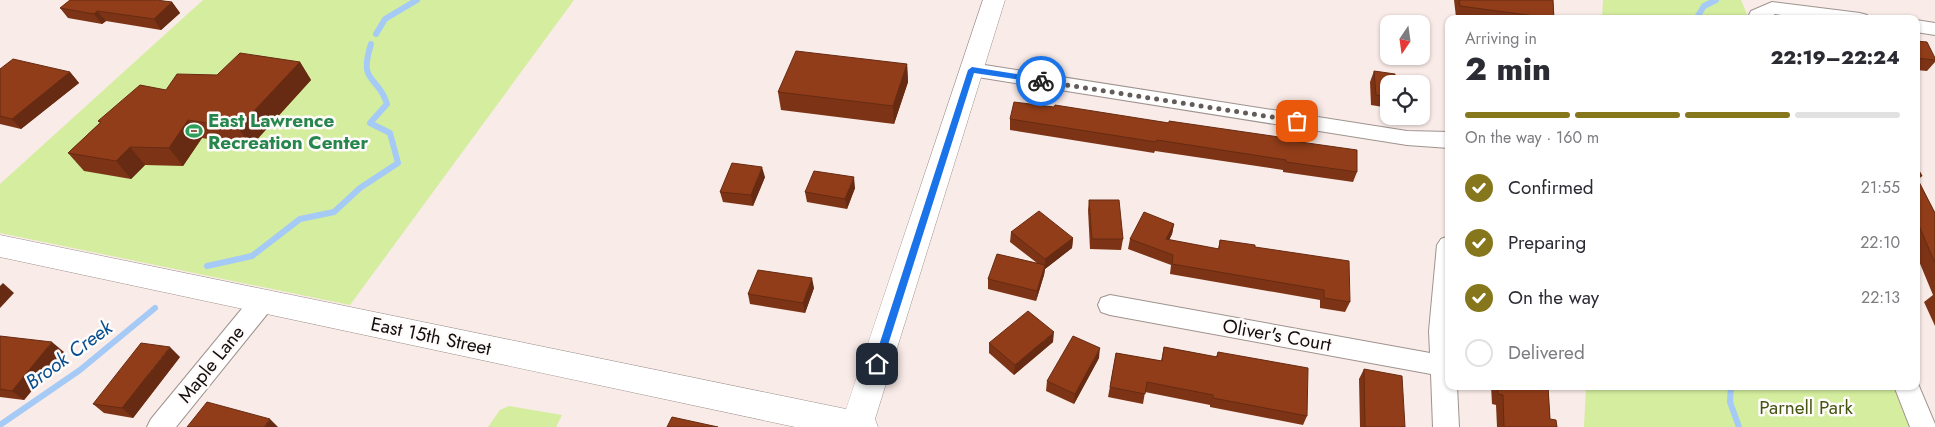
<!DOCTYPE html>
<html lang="en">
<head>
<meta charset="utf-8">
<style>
  :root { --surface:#fff; --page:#f7f7f7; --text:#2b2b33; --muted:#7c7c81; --line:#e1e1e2; --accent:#87771c }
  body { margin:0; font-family:Jost,sans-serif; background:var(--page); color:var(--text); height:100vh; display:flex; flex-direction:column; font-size:19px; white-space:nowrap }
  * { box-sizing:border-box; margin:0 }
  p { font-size:16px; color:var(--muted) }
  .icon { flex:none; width:28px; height:28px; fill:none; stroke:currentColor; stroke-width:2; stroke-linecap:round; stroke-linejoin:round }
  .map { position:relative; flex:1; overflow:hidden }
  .panel { position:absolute; left:1445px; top:15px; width:475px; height:375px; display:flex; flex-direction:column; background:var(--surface); border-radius:10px; box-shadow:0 1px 4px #0004 }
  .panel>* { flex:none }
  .needle { width:32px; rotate:193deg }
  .tools { position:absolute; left:1380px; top:15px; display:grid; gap:10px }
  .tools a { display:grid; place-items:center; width:50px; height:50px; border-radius:10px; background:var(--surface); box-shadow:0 1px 4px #0004; font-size:25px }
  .pin { position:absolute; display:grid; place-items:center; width:42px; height:42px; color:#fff; margin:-21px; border-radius:10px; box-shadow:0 2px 8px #0006 }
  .courier { position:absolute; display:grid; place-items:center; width:50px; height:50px; margin:-25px; border:4px solid #1a73e8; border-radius:50%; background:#fff; color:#222; box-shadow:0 1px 6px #0007 }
  .summary em { font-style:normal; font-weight:800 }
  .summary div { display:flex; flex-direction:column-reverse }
  .summary { display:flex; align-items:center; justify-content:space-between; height:85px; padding:0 20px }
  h1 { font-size:32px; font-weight:800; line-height:38px }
  .bar { display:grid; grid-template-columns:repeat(4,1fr); gap:8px 5px; align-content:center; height:60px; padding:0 20px }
  .bar i { height:6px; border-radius:4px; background:var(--line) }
  .bar .active { background:var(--accent) }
  .bar p { grid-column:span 4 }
  ol { padding:0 20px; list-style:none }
  li { display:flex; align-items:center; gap:15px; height:55px }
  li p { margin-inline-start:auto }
  li .icon { padding:5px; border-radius:50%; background:var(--accent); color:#fff; stroke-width:4 }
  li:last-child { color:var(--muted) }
  li i { width:28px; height:28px; border:2px solid var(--line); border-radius:50% }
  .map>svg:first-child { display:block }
  .green { fill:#d4ed9e }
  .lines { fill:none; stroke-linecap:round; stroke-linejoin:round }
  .stream { stroke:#a5caf6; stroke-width:6 }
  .street-casing { stroke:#9f938f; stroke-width:2 }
  .secondary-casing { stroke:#9f938f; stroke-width:1 }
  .street { fill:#fff; fill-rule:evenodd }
  .secondary { fill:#fff; fill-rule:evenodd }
  .wall { fill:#7d3416 }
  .shaded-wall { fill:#662b12 }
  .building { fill:#913d19; stroke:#662b12 }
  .route { fill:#1a73e8 }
  .done { stroke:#645c5a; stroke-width:5; stroke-dasharray:0 9 }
  .labels { text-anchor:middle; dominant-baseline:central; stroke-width:5; stroke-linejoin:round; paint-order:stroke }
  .leisure-label { font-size:19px; font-weight:bold; fill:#27864d; stroke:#fefbfa; text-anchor:start }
  .street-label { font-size:19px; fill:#140f0e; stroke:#fefbfa }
  .park-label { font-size:19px; fill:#455614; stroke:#fefbfa }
  .water-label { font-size:20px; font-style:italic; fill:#084d8d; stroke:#fefbfa }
</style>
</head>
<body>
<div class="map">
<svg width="1935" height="427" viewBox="0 0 1935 427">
  <rect width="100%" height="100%" fill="#f9ebe7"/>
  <g class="green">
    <path d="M203,0H574L350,305L0,233V184Z"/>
    <path d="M1603,0H1741L1749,19H1602Z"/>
    <path d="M1586,386H1894L1911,427H1584Z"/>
    <path d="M509,406L562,415L556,427H488L500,410Z"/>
  </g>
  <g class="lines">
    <g class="stream">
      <path d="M1696,19L1704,6L1716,0"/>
      <path d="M376,34L385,19L417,0"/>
      <path d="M207,266L252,256L300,219L334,212L360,188L398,163L390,133L370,123L387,104C378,74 358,85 371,44"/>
      <path d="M1731,386L1730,402L1739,427"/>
      <path d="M0,425L80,370L155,308"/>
    </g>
    <g class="street-casing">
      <g id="street">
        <path d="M1772,2L1860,13L1867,15L1869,19H1810L1775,14L1768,19H1749V15L1751,11Z"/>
        <path d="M1916,20L1935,23V35L1916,32Z"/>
        <path d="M972,63L1407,131L1449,132V148L1407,145L965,75L962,70L965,65Z"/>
        <path d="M1449,236V386H1457L1459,427H1433L1431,374L1110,315L1101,312L1098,305L1101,298L1110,295L1430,353L1429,331L1437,245L1441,239Z"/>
        <path d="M263,291L272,294L275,301L272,308L176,427H147L151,419L254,294Z"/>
        <path d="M1916,379L1935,424V427H1910L1894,386H1916Z"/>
      </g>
    </g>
    <g class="secondary-casing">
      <path id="secondary" d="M983,0H1005L875,419L878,427H795L0,257V235L846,409Z"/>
    </g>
    <use href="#street" class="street"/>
    <use href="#secondary" class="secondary"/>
  </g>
  <g class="wall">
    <path d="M1454,0H1553L1554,19H1470L1456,17Z"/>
    <path d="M172,2L180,13L161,30L106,21L102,24L68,18L60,8Z"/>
    <path d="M1916,41L1935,58V62L1927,71L1916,70Z"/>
    <path d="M300,62L311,80L251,146L202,138L183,166L145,165L131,179L84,171L68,153L100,123L98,121L166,90L217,75Z"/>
    <path d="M907,64L908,82L894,124L781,110L778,92Z"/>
    <path d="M0,69L70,72L79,83L21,129L0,124Z"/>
    <path d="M1374,71L1389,84V108L1371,105L1370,82Z"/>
    <path d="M1010,119L1169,123L1279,139L1357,172L1353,182L1283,172V170L1155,151L1154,153L1010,130Z"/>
    <path d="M1916,165L1922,176L1918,180L1935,213V326L1924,302L1933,295L1916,254Z"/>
    <path d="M765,177L753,206L723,202L720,192Z"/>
    <path d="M855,188L847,209L807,202L805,192Z"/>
    <path d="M1089,200L1123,239L1121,250L1090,249L1088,210Z"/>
    <path d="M1174,224L1172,234L1169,240L1218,249L1220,240L1255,247L1350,302L1345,312L1320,308V300L1170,274L1171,265L1128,249L1130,239Z"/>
    <path d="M1011,232L1073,238L1072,248L1045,269L1044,275L1036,301L988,289V279L1037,263L1010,242Z"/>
    <path d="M814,288L805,313L750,304L748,294Z"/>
    <path d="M0,336L64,352L24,400L0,397Z"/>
    <path d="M1053,342L1014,375L989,353V343Z"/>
    <path d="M1164,347L1216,357L1218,352L1307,416L1303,425L1210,407V405L1145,392L1143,404L1108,397L1116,353L1161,361Z"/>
    <path d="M180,357L133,418L104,413L93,404Z"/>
    <path d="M1099,358L1074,404L1046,391L1047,381Z"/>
    <path d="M1364,369L1405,427H1360L1359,379Z"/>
    <path d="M1491,386H1548L1550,419L1557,427H1497L1496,405L1492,404Z"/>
  </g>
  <g class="shaded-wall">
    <path d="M172,2L180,13L161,30L154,19Z"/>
    <path d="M97,11L106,21L102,24L94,14Z"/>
    <path d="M300,62L311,80L251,146L238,128Z"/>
    <path d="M907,64L908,82L894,124L893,106Z"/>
    <path d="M70,72L79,83L21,129L12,119Z"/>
    <path d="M188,120L202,138L183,166L169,148Z"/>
    <path d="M130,147L145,165L131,179L116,161Z"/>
    <path d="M762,167L765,177L753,206L751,195Z"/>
    <path d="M854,177L855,188L847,209L845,199Z"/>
    <path d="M1174,224L1172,234L1164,250L1166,239Z"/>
    <path d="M1073,238L1072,248L1045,269L1044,275L1036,301L1037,291L1045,267V259Z"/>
    <path d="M812,278L814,288L805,313L803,303Z"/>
    <path d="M3,283L14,293L0,308V286Z"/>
    <path d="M1054,332L1053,342L1014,375L1015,365Z"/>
    <path d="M52,342L64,352L24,400L12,391Z"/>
    <path d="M170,347L180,357L133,418L122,408Z"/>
    <path d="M1100,348L1099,358L1074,404L1075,394Z"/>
    <path d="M270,419L278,427H264Z"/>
  </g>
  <g class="building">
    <path d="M70,0H156L172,2L154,19L97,11L94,14L60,8Z"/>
    <path d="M1459,0H1553L1554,19H1547L1535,16L1460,6Z"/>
    <path d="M1916,41L1927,42L1935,58V60L1916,58Z"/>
    <path d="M796,51L907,64L893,106L778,92Z"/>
    <path d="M240,53L300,62L238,128L188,120L169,148L130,147L116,161L68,153L101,122L98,121L140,85L166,90L177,74L217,75Z"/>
    <path d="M13,59L70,72L12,119L0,116V69Z"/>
    <path d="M1374,71L1395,74L1396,84H1389V97L1376,95Z"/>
    <path d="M1014,102L1054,107L1055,105L1169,123V121L1279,137V139L1357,150V172L1286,162V160L1157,140L1156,142L1010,119Z"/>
    <path d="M732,163L762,167L751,195L720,192Z"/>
    <path d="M1916,165L1922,176L1916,175Z"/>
    <path d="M814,171L854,177L845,199L805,192Z"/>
    <path d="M1916,176L1935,213V263L1917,221H1916Z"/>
    <path d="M1089,200H1119L1123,239H1092Z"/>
    <path d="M1039,211L1073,238L1045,259L1011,232Z"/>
    <path d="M1144,212L1174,224L1166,239L1219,249L1220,240L1255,245V247L1349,261L1350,302L1324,298V290L1172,264L1173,255L1130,239Z"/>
    <path d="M997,254L1045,265L1037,291L988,279Z"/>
    <path d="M758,270L812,278L803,303L748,294Z"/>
    <path d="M1028,311L1054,332L1015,365L989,343Z"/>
    <path d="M0,336L52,342L12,391L0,389Z"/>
    <path d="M1073,336L1100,348L1075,394L1047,381Z"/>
    <path d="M141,343L170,347L122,408L93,404Z"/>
    <path d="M1164,347L1217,357L1218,352L1308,368L1307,416L1213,398V395L1147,382L1145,394L1110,387L1116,353L1162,361Z"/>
    <path d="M1364,369L1402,376L1405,427H1365Z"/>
    <path d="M1498,386H1548L1550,419L1556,420L1557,427H1504L1503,395L1498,394Z"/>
    <path d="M207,402L270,419L264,427H187Z"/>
    <path d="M672,417L718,427H667Z"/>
  </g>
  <path class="route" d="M972,67L1041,78L1044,81L1041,83L974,73L882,364L877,368L873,364L968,70Z"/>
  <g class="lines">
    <path class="done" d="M1041,81L1297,121"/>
  </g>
  <defs>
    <g id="stadium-bare" transform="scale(1.35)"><path d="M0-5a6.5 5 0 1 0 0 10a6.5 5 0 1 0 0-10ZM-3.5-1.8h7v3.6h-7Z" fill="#2e9e5b" stroke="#fefbfa" stroke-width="2.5" paint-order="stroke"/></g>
  </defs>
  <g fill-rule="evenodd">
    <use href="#stadium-bare" x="194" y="131"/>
  </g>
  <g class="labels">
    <g class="leisure-label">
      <text x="208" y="120">East Lawrence<tspan x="208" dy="22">Recreation Center</tspan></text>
    </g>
    <g class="street-label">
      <text transform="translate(1277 335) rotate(10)">Oliver's Court</text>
      <text transform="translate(431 336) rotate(12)">East 15th Street</text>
      <text transform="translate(211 364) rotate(-51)">Maple Lane</text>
    </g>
    <g class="park-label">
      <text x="1806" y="407">Parnell Park</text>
    </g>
    <g class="water-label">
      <text transform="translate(69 355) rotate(-36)">Brook Creek</text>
    </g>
  </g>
</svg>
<div class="tools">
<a><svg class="needle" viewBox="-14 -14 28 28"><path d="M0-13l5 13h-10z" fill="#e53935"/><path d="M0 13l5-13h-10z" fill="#7c7c81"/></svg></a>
<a><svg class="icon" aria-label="locate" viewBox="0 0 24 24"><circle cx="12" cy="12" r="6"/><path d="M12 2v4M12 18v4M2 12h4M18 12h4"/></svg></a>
</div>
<div class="pin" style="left:1297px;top:121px;background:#ea580c"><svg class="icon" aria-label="bag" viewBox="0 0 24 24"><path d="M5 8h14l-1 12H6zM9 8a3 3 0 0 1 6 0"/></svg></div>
<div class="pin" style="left:877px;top:364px;background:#1f2937"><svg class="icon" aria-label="home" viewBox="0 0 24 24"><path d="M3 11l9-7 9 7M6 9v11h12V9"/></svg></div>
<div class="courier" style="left:1041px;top:81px"><svg class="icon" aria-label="bike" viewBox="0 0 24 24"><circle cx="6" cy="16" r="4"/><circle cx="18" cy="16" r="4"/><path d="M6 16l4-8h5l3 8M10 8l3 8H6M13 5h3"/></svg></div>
<section class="panel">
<div class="summary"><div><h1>2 min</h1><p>Arriving in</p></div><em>22:19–22:24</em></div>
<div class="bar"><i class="active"></i><i class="active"></i><i class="active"></i><i></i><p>On the way · 160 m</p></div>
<ol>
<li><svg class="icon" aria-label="check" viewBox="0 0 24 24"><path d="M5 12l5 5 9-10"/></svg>Confirmed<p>21:55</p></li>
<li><svg class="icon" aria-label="check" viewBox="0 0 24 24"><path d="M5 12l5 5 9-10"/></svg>Preparing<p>22:10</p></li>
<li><svg class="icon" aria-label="check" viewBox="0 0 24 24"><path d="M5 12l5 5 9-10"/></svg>On the way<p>22:13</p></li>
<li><i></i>Delivered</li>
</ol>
</section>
</div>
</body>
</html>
